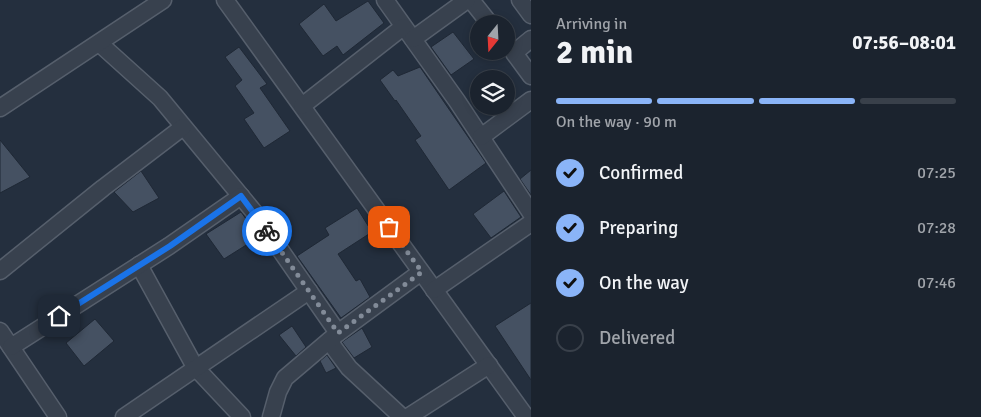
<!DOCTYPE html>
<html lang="en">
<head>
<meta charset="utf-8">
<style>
  :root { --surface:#1b232e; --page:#282f3a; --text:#f1f3f6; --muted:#a0a4aa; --line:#39404a; --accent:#8ab4f8 }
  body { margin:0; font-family:Signika,sans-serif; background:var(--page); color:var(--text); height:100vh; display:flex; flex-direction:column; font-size:19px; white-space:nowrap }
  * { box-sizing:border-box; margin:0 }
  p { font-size:16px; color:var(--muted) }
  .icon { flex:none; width:28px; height:28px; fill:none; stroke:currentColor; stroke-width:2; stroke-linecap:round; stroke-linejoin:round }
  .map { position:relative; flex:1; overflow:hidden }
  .drawer { display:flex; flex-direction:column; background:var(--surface); width:450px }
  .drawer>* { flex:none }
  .needle { width:32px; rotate:198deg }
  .buttons { position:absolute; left:470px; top:15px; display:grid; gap:10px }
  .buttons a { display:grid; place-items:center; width:45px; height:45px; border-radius:50%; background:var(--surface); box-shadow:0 2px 8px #0003,0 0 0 1px var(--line); font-size:25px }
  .pin { position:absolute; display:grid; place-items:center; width:42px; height:42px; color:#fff; margin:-21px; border-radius:10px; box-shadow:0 2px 8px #0006 }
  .courier { position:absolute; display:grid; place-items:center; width:50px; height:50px; margin:-25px; border:4px solid #1a73e8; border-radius:50%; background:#fff; color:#222; box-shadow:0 1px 6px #0007 }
  .headline em { font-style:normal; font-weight:800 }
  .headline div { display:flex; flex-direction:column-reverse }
  .headline { display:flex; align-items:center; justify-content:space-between; height:85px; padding:0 25px }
  h1 { font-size:32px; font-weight:800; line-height:38px }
  .bar { display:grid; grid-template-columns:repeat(4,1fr); gap:8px 5px; align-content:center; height:60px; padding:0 25px }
  .bar i { height:6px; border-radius:4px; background:var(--line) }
  .bar .on { background:var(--accent) }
  .bar p { grid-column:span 4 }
  ol { padding:0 25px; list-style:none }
  li { display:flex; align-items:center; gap:15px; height:55px }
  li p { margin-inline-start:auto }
  li .icon { padding:5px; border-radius:50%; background:var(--accent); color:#111; stroke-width:4 }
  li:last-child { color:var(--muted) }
  li i { width:28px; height:28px; border:2px solid var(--line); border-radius:50% }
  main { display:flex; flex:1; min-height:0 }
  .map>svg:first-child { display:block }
  .building { fill:#455162; stroke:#1f2835 }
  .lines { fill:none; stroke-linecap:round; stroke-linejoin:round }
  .minor-casing { stroke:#565f6c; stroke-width:19 }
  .minor { stroke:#38414e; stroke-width:16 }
  .done { stroke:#828b98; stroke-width:5; stroke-dasharray:0 9 }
  .route { stroke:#1a73e8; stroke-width:6 }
</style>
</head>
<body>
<main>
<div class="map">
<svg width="531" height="417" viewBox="0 0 531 417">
  <rect width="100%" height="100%" fill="#242f3e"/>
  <g class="building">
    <path d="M368,1L384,23L343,55L337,46L323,56L299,24L324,4L336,21Z"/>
    <path d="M453,32L474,59L451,75L431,47Z"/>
    <path d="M239,47L267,84L260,88L290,131L264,148L244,119L254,113L235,86L242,80L225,57Z"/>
    <path d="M420,67L486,163L449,190L415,140L421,136L396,100L395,101L380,80L393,70L398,76Z"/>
    <path d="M0,140L30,177L0,193Z"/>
    <path d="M531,170V195L520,179Z"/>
    <path d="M141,171L159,198L133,212L114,192Z"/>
    <path d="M504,191L521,217L491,238L473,214Z"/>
    <path d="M357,208L372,232L338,254L356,281L360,279L370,297L341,318L297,256L329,235L325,228Z"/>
    <path d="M241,212L259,237L224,259L206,234Z"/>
    <path d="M531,303V380L495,326Z"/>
    <path d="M95,319L114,341L84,366L66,343Z"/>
    <path d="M292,326L306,347L296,356L279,335Z"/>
    <path d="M362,328L372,347L354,358L342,342Z"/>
    <path d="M327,355L336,368L326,373L320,361Z"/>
  </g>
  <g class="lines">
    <g class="minor-casing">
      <g id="minor">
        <path d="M225,0L526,417"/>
        <path d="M385,0L457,101L531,213"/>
        <path d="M471,0L490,24"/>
        <path d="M520,0L531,15"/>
        <path d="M413,39L467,0"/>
        <path d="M531,39L514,53L531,76"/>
        <path d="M99,43L160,98L254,212L338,333"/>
        <path d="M302,106L403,27"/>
        <path d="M0,108L163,0"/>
        <path d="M481,137L531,100"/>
        <path d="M139,265L195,367L242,417"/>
        <path d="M0,271L103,188L183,127"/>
        <path d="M434,290L531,223"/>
        <path d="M0,331L58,417"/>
        <path d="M329,341L349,368L402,417"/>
        <path d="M11,347L169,246L241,196"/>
        <path d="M124,417L309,291"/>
        <path d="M271,417L278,392L285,378L338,333L421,272"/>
        <path d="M408,417L489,365"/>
      </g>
    </g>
    <use href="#minor" class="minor"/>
  </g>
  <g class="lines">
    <path class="done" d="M267,231L338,333L422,272L389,227"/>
    <path class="route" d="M59,316L170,246L241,196L267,231"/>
  </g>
</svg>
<div class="buttons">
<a><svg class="needle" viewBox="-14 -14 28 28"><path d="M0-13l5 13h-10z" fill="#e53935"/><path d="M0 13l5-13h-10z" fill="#a0a4aa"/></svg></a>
<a><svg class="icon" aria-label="layers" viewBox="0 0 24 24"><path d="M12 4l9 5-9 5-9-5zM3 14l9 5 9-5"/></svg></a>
</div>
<div class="pin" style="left:389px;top:227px;background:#ea580c"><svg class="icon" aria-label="bag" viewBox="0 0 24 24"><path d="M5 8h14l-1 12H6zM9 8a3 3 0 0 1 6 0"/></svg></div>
<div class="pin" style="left:59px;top:316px;background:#1f2937"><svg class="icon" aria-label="home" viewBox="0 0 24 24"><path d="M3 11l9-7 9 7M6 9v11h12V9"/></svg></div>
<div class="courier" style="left:267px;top:231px"><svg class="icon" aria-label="bike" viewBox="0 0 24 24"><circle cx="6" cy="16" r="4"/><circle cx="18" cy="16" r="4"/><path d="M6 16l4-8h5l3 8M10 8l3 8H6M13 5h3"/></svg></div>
</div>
<section class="drawer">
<div class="headline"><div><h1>2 min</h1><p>Arriving in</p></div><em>07:56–08:01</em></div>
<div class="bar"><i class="on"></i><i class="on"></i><i class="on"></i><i></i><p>On the way · 90 m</p></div>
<ol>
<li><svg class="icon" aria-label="check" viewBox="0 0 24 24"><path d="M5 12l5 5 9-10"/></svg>Confirmed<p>07:25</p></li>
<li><svg class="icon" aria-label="check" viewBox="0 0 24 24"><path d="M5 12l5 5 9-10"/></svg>Preparing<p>07:28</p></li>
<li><svg class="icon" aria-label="check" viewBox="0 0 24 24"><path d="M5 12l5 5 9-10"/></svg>On the way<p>07:46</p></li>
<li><i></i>Delivered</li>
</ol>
</section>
</main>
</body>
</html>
